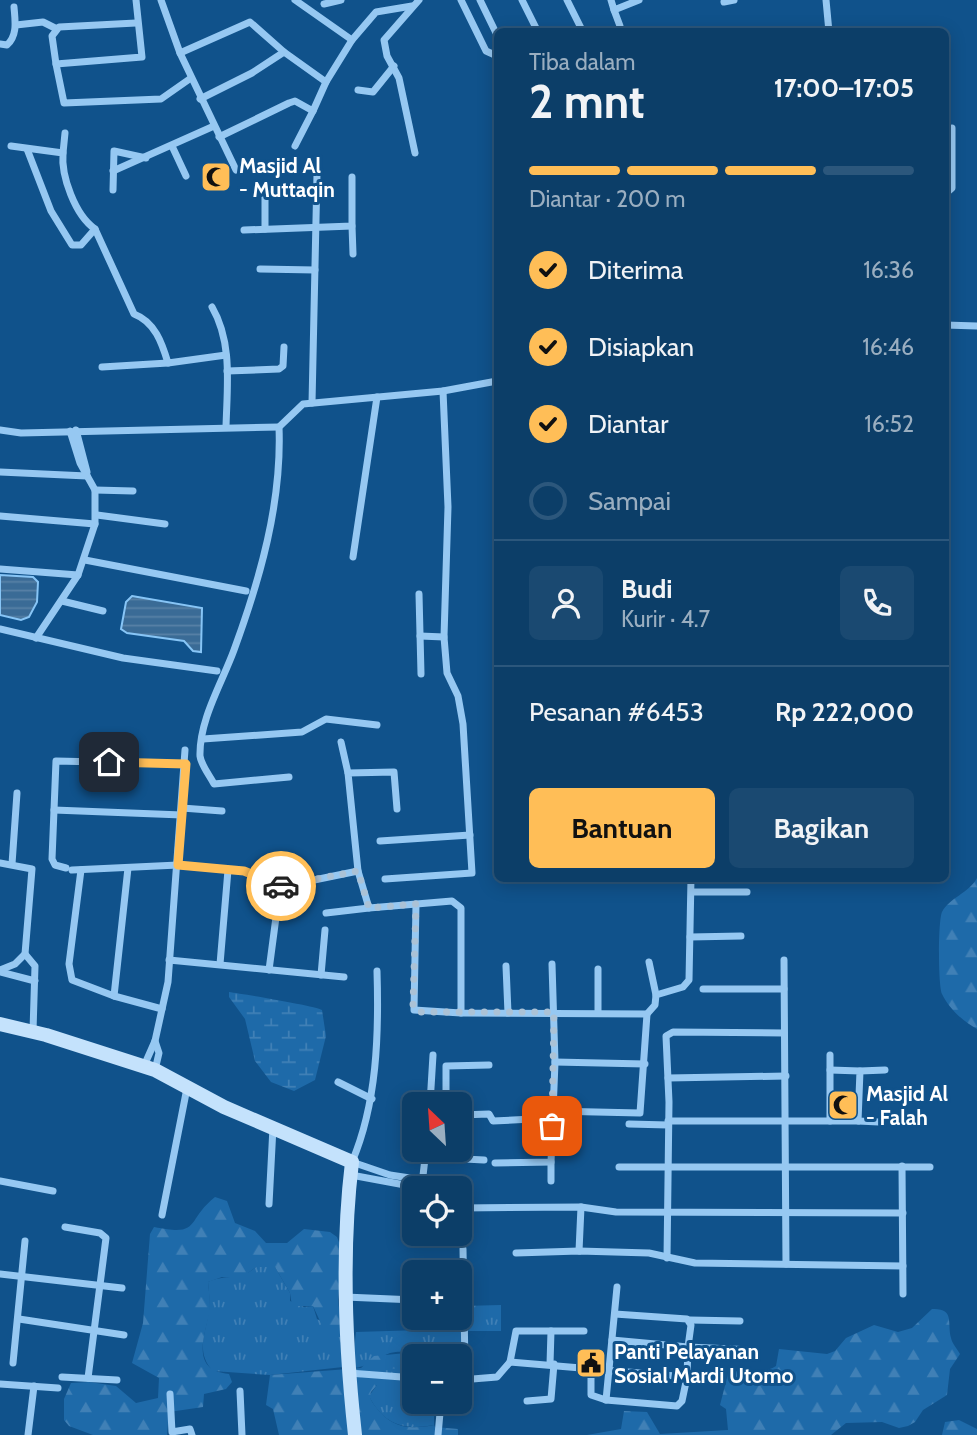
<!DOCTYPE html>
<html lang="id">
<head>
<meta charset="utf-8">
<style>
  :root { --surface:#0c3e68; --page:#1a4971; --text:#f1f3f6; --muted:#9aaec0; --line:#2c577c; --accent:#ffbe57 }
  body { margin:0; font-family:Cabin,sans-serif; background:var(--page); color:var(--text); height:100vh; display:flex; flex-direction:column; font-size:26px; white-space:nowrap }
  * { box-sizing:border-box; margin:0 }
  p { font-size:23px; color:var(--muted) }
  .icon { flex:none; width:38px; height:38px; fill:none; stroke:currentColor; stroke-width:2; stroke-linecap:round; stroke-linejoin:round }
  .map { position:relative; flex:1; overflow:hidden }
  .drawer { position:absolute; left:494px; top:28px; width:455px; height:854px; display:flex; flex-direction:column; background:var(--surface); border-radius:10px; box-shadow:0 4px 18px #0003,0 0 0 2px var(--line) }
  .drawer>* { flex:none }
  .needle { width:46px; rotate:335deg }
  .tools { position:absolute; left:402px; top:1092px; display:grid; gap:14px }
  .tools a { display:grid; place-items:center; width:70px; height:70px; border-radius:10px; background:var(--surface); box-shadow:0 4px 18px #0003,0 0 0 2px var(--line); font-size:35px }
  .pin { position:absolute; display:grid; place-items:center; width:60px; height:60px; color:#fff; margin:-30px; border-radius:14px; box-shadow:0 4px 10px #0006 }
  .courier { position:absolute; display:grid; place-items:center; width:70px; height:70px; margin:-35px; border:5px solid #ffbe57; border-radius:50%; background:#fff; color:#222; box-shadow:0 2px 9px #0007 }
  .head em { font-style:normal; font-weight:700 }
  .head div { display:flex; flex-direction:column-reverse }
  .head { display:flex; align-items:center; justify-content:space-between; height:119px; padding:0 35px }
  h1 { font-size:46px; font-weight:700; line-height:52px }
  .bar { display:grid; grid-template-columns:repeat(4,1fr); gap:10px 7px; align-content:center; height:84px; padding:0 35px }
  .bar i { height:9px; border-radius:5px; background:var(--line) }
  .bar .on { background:var(--accent) }
  .bar p { grid-column:span 4 }
  .line { display:flex; align-items:center; gap:18px; padding:0 35px; border-top:2px solid var(--line) }
  .line div { flex:1 }
  .round { display:grid; place-items:center; flex:none; width:74px; height:74px; border-radius:10px; background:var(--page) }
  ol { padding:0 35px; list-style:none }
  li { display:flex; align-items:center; gap:21px; height:77px }
  li p { margin-inline-start:auto }
  li .icon { padding:7px; border-radius:50%; background:var(--accent); color:#111; stroke-width:4 }
  li:last-child { color:var(--muted) }
  li i { width:38px; height:38px; border:4px solid var(--line); border-radius:50% }
  .action { display:flex; gap:14px; margin-top:auto; padding:14px 35px }
  .action a { flex:1; height:80px; border-radius:10px; background:var(--accent); color:#111; font-size:28px; font-weight:700; line-height:80px; text-align:center }
  .action a+a { background:var(--page); color:var(--text) }
  .map>svg:first-child { display:block }
  .grass { fill:url(#grass-tufts) }
  .forest { fill:url(#forest-firs) }
  .wetland { fill:url(#wetland-marsh) }
  .water { fill:url(#water-rules); stroke:#87c5f6; stroke-width:2 }
  .lines { fill:none; stroke-linecap:round; stroke-linejoin:round }
  .street { stroke:#96c8f2; stroke-width:7 }
  .secondary { stroke:#c4e2fc; stroke-width:14 }
  .done { stroke:#abc2d6; stroke-width:7; stroke-dasharray:0 12.6 }
  .route { stroke:#ffbe57; stroke-width:9 }
  .labels { text-anchor:middle; dominant-baseline:central; stroke-width:6; stroke-linejoin:round; paint-order:stroke }
  .poi-label { font-size:21px; font-weight:bold; fill:#fff; stroke:#10528b; text-anchor:start }
</style>
</head>
<body>
<div class="map">
<svg width="977" height="1435" viewBox="0 0 977 1435">
  <defs>
    <pattern id="grass-tufts" width="24" height="20" patternUnits="userSpaceOnUse" patternTransform="scale(1.75)"><rect width="24" height="20" fill="#1e6aa9"/><path d="M3 7l-1-3M5 7V3M7 7l1-3M15 17l-1-3M17 17v-4M19 17l1-3" fill="none" stroke="#4080b6"/></pattern>
    <pattern id="forest-firs" width="22" height="20" patternUnits="userSpaceOnUse" patternTransform="scale(1.75)"><rect width="22" height="20" fill="#1e6aa9"/><path d="M5 1l3.5 6h-7zM16 11l3.5 6h-7z" fill="#4080b6"/></pattern>
    <pattern id="wetland-marsh" width="20" height="14" patternUnits="userSpaceOnUse" patternTransform="scale(1.75)"><rect width="20" height="14" fill="#1e6aa9"/><path d="M1 5h8M5 5V1M11 12h8M15 12V8" fill="none" stroke="#4080b6"/></pattern>
    <pattern id="water-rules" width="6" height="5" patternUnits="userSpaceOnUse" patternTransform="scale(1.75)"><rect width="6" height="5" fill="#3a6b96"/><path d="M0 2.5h6" fill="none" stroke="#5881a6"/></pattern>
  </defs>
  <rect width="100%" height="100%" fill="#10528b"/>
  <g class="grass">
    <path d="M256,1267H275L290,1293V1301L304,1307L313,1306L317,1319L342,1331L343,1367L270,1375L213,1371C195,1352 206,1333 209,1311C210,1302 209,1291 208,1282C228,1273 237,1283 256,1267Z"/>
    <path d="M501,1305V1331H463L461,1351L433,1350L430,1356C417,1355 405,1349 390,1353C377,1358 367,1368 352,1368L356,1332L422,1330V1318H460L463,1306Z"/>
    <path d="M381,1367L415,1368V1402H426V1410L434,1413V1425C404,1431 383,1424 369,1396L377,1385L376,1369Z"/>
  </g>
  <g class="forest">
    <path d="M977,878V1029C964,1022 949,1009 942,994C938,985 938,921 942,912C949,898 969,893 977,878Z"/>
    <path d="M215,1197L227,1201L235,1223L255,1231L266,1243H287L304,1229L330,1232L337,1237L343,1253L338,1300L342,1331L334,1334L325,1332L313,1306H292L290,1293L275,1267H256L240,1279L222,1277L208,1282C209,1293 211,1305 209,1315C203,1340 192,1371 229,1374L232,1382L226,1389L204,1394L203,1407L169,1412L167,1435H93L69,1426L64,1420V1399L71,1383L89,1382L116,1386L136,1403L158,1398L159,1378L132,1363L143,1323L150,1234L154,1227C202,1237 185,1221 215,1197Z"/>
    <path d="M932,1309C955,1308 947,1323 951,1338C952,1343 957,1349 960,1354L950,1369L947,1395L923,1410L915,1422L908,1426L899,1428L882,1422L846,1423L831,1435H587L621,1429L624,1411L647,1412L660,1434L728,1430L726,1409L720,1405L728,1374C744,1366 761,1376 776,1366L779,1349L827,1354L835,1351L846,1338L874,1325L898,1332L912,1328Z"/>
    <path d="M418,1352L425,1356H415V1368L377,1369V1385L371,1392C369,1398 371,1400 375,1406C391,1428 409,1430 434,1425L435,1427L458,1429V1435H279L273,1409L266,1405L270,1375L361,1368L374,1356Z"/>
    <path d="M959,1420L977,1429V1435H942L945,1422Z"/>
  </g>
  <path class="wetland" d="M229,992C243,994 316,1006 322,1010L326,1036L315,1080L294,1091L271,1082L255,1061L245,1019L229,997Z"/>
  <g class="water">
    <path d="M0,575L33,577L38,582L37,602L29,617L21,620L0,615Z"/>
    <path d="M132,596L202,608L201,652L193,651L184,641L127,633L121,629L126,602Z"/>
  </g>
  <g class="lines">
    <g class="street">
      <path d="M136,0L142,57L56,64L64,103L161,99L191,78"/>
      <path d="M161,0L180,53L236,170"/>
      <path d="M295,0L352,40L376,12L412,6"/>
      <path d="M461,0L486,51L497,56"/>
      <path d="M480,0L497,35"/>
      <path d="M522,0L538,32"/>
      <path d="M567,0L581,28"/>
      <path d="M611,0L614,10L639,0"/>
      <path d="M826,0L829,32"/>
      <path d="M724,2L734,0"/>
      <path d="M324,4L341,0"/>
      <path d="M614,10L620,26"/>
      <path d="M16,25L43,22L55,28"/>
      <path d="M0,44L7,45C18,35 15,20 14,7"/>
      <path d="M284,52L326,82"/>
      <path d="M180,53L250,22L284,52L252,73L200,99"/>
      <path d="M56,64L52,36L59,27L136,23"/>
      <path d="M358,90L373,92L394,66"/>
      <path d="M219,137L289,103L295,101L313,111L326,82L352,40"/>
      <path d="M11,146L63,153C61,176 75,215 95,229"/>
      <path d="M172,146L186,176"/>
      <path d="M295,146L313,111"/>
      <path d="M27,149L51,211L72,245H81L95,229L134,314C155,322 162,343 168,363L226,355"/>
      <path d="M63,153L65,133"/>
      <path d="M415,153L399,78L387,56L384,40L419,0"/>
      <path d="M113,171L214,126"/>
      <path d="M113,190L114,151L146,158"/>
      <path d="M945,194L952,188V128"/>
      <path d="M352,226L353,254"/>
      <path d="M265,229V195"/>
      <path d="M244,230L352,226V177"/>
      <path d="M260,269L315,270"/>
      <path d="M212,307C233,343 227,387 226,427"/>
      <path d="M945,325L977,326"/>
      <path d="M102,367L168,363"/>
      <path d="M227,371L279,369L283,366L284,347"/>
      <path d="M312,403L317,174"/>
      <path d="M0,430L21,433L279,427"/>
      <path d="M76,430L87,472"/>
      <path d="M0,472L87,476"/>
      <path d="M95,490L133,491"/>
      <path d="M496,500H497"/>
      <path d="M97,515L165,524"/>
      <path d="M0,516L95,524"/>
      <path d="M353,557L377,397"/>
      <path d="M85,560L246,591"/>
      <path d="M0,569L78,575"/>
      <path d="M419,594L421,674"/>
      <path d="M62,601L103,611"/>
      <path d="M0,629L123,658L217,671"/>
      <path d="M420,636L444,637"/>
      <path d="M36,638L78,575L95,524V490L80,463L70,431"/>
      <path d="M203,739L302,732L326,719L377,725"/>
      <path d="M341,742L348,773"/>
      <path d="M289,777L214,784C210,776 201,765 200,756C199,720 222,683 234,650C260,579 282,503 279,427L303,404L443,391L497,381"/>
      <path d="M182,808L222,811"/>
      <path d="M397,809L394,772L348,773L358,871L369,908L452,901L461,908V1013L647,1014L655,1005L656,995L683,987L689,980L691,878"/>
      <path d="M54,810L182,815"/>
      <path d="M380,841L470,835"/>
      <path d="M0,863L32,869L25,954L15,964L0,970"/>
      <path d="M12,864L17,793"/>
      <path d="M66,868L55,865L52,859L56,761L186,764"/>
      <path d="M72,870L178,865L244,871L280,887L358,871"/>
      <path d="M81,870L69,964L72,980L114,996L162,1009"/>
      <path d="M385,879L472,873L463,724L458,696L447,673L444,637L448,507L443,391"/>
      <path d="M693,892H747"/>
      <path d="M416,904L414,1010L461,1013"/>
      <path d="M326,913L369,908"/>
      <path d="M690,937L741,936"/>
      <path d="M25,954L35,966L33,1031"/>
      <path d="M169,960L344,977"/>
      <path d="M784,960L786,1264"/>
      <path d="M649,962L656,995"/>
      <path d="M220,964L228,870"/>
      <path d="M506,966L508,1013"/>
      <path d="M598,969V1012"/>
      <path d="M269,970L280,887"/>
      <path d="M377,971C379,1035 377,1103 352,1162L390,1175L423,1180"/>
      <path d="M0,972L35,981"/>
      <path d="M321,975L325,930"/>
      <path d="M703,989H784"/>
      <path d="M114,996L128,868"/>
      <path d="M555,1062L645,1064"/>
      <path d="M144,1066L155,1041L168,982L185,750"/>
      <path d="M155,1070L159,1053L155,1041"/>
      <path d="M860,1071L885,1070"/>
      <path d="M668,1078L786,1076"/>
      <path d="M338,1082L372,1099"/>
      <path d="M430,1104L433,1055"/>
      <path d="M446,1104V1066L489,1065"/>
      <path d="M552,1111L640,1113L647,1014"/>
      <path d="M460,1115L489,1114L493,1121L552,1118"/>
      <path d="M668,1121H858L860,1071L830,1070"/>
      <path d="M830,1121V1055"/>
      <path d="M858,1121L879,1122"/>
      <path d="M629,1124L668,1125"/>
      <path d="M426,1157L484,1160"/>
      <path d="M495,1163L551,1162L555,1062L552,964"/>
      <path d="M902,1166L903,1294"/>
      <path d="M619,1167H930"/>
      <path d="M351,1175L421,1188"/>
      <path d="M0,1181L53,1191"/>
      <path d="M551,1181V1162"/>
      <path d="M422,1184L426,1150"/>
      <path d="M269,1204L273,1127"/>
      <path d="M460,1208L581,1207L616,1212L903,1213"/>
      <path d="M162,1215L187,1088"/>
      <path d="M65,1227L100,1233L106,1238L88,1378"/>
      <path d="M418,1239V1234"/>
      <path d="M463,1249L465,1366"/>
      <path d="M579,1251L581,1207"/>
      <path d="M516,1253L579,1251L649,1253L695,1263L903,1266"/>
      <path d="M667,1258L669,1102L666,1036L673,1032L784,1033"/>
      <path d="M0,1274L122,1288"/>
      <path d="M345,1297L415,1300"/>
      <path d="M615,1314L687,1319L691,1325L688,1347L753,1350"/>
      <path d="M19,1319L124,1335"/>
      <path d="M690,1320L740,1321"/>
      <path d="M510,1362L516,1331H584"/>
      <path d="M13,1363L25,1241"/>
      <path d="M550,1364L551,1331"/>
      <path d="M591,1367V1395L606,1400L677,1406L682,1401L687,1377"/>
      <path d="M349,1373L415,1378"/>
      <path d="M62,1377L117,1380"/>
      <path d="M460,1380L497,1377L510,1362L687,1377L688,1347L612,1340"/>
      <path d="M0,1384L58,1388"/>
      <path d="M240,1391L242,1435"/>
      <path d="M170,1394L172,1432L190,1429L192,1435"/>
      <path d="M606,1400L617,1287"/>
      <path d="M527,1401L551,1399L554,1364"/>
      <path d="M28,1435L34,1386"/>
      <path d="M438,1435L441,1402"/>
    </g>
    <path class="secondary" d="M0,1024L46,1035L155,1070L224,1107L352,1162C341,1253 345,1344 355,1435"/>
  </g>
  <g class="lines">
    <path class="done" d="M281,886L358,871L369,908L416,904L413,1005L418,1012H554L552,1126"/>
    <path class="route" d="M109,762L186,764L178,865L244,871L281,886"/>
  </g>
  <defs>
    <g id="mosque-square" transform="scale(1.575)"><rect x="-9" y="-9" width="18" height="18" rx="4" fill="#ffbe57" stroke="#10528b"/><path d="M3.5-4.9A6 6 0 1 0 3.5 4.9A5 5 0 1 1 3.5-4.9Z" fill="#111"/></g>
    <g id="civic-square" transform="scale(1.575)"><rect x="-9" y="-9" width="18" height="18" rx="4" fill="#ffbe57" stroke="#10528b"/><path d="M-.6-6.5H3V-4.5H.6V-3L4-1V1h2V6H-6V1h2V-1L-.6-3ZM-1.2 2.5V6h2.4V2.5Z" fill="#111"/></g>
  </defs>
  <g fill-rule="evenodd">
    <use href="#mosque-square" x="216" y="177"/>
    <use href="#mosque-square" x="843" y="1105"/>
    <use href="#civic-square" x="591" y="1363"/>
  </g>
  <g class="labels">
    <g class="poi-label">
      <text x="239" y="165">Masjid Al<tspan x="239" dy="24">- Muttaqin</tspan></text>
      <text x="866" y="1093">Masjid Al<tspan x="866" dy="24">- Falah</tspan></text>
      <text x="614" y="1351">Panti Pelayanan<tspan x="614" dy="24">Sosial Mardi Utomo</tspan></text>
    </g>
  </g>
</svg>
<div class="tools">
<a><svg class="needle" viewBox="-14 -14 28 28"><path d="M0-13l5 13h-10z" fill="#e53935"/><path d="M0 13l5-13h-10z" fill="#9aaec0"/></svg></a>
<a><svg class="icon" aria-label="locate" viewBox="0 0 24 24"><circle cx="12" cy="12" r="6"/><path d="M12 2v4M12 18v4M2 12h4M18 12h4"/></svg></a>
<a>+</a>
<a>−</a>
</div>
<div class="pin" style="left:552px;top:1126px;background:#ea580c"><svg class="icon" aria-label="bag" viewBox="0 0 24 24"><path d="M5 8h14l-1 12H6zM9 8a3 3 0 0 1 6 0"/></svg></div>
<div class="pin" style="left:109px;top:762px;background:#1f2937"><svg class="icon" aria-label="home" viewBox="0 0 24 24"><path d="M3 11l9-7 9 7M6 9v11h12V9"/></svg></div>
<div class="courier" style="left:281px;top:886px"><svg class="icon" aria-label="car" viewBox="0 0 24 24"><path d="M5 17H2v-5l4-1 3-4h7l3 4 3 1v5h-3M9 17h6M6 11h13"/><circle cx="7" cy="17" r="2"/><circle cx="17" cy="17" r="2"/></svg></div>
<section class="drawer">
<div class="head"><div><h1>2 mnt</h1><p>Tiba dalam</p></div><em>17:00–17:05</em></div>
<div class="bar"><i class="on"></i><i class="on"></i><i class="on"></i><i></i><p>Diantar · 200 m</p></div>
<ol>
<li><svg class="icon" aria-label="check" viewBox="0 0 24 24"><path d="M5 12l5 5 9-10"/></svg>Diterima<p>16:36</p></li>
<li><svg class="icon" aria-label="check" viewBox="0 0 24 24"><path d="M5 12l5 5 9-10"/></svg>Disiapkan<p>16:46</p></li>
<li><svg class="icon" aria-label="check" viewBox="0 0 24 24"><path d="M5 12l5 5 9-10"/></svg>Diantar<p>16:52</p></li>
<li><i></i>Sampai</li>
</ol>
<div class="line" style="height:126px"><a class="round"><svg class="icon" aria-label="person" viewBox="0 0 24 24"><circle cx="12" cy="8" r="4"/><path d="M4 21q1-7 8-7t8 7"/></svg></a><div><b>Budi</b><p>Kurir · 4.7</p></div><a class="round"><svg class="icon" aria-label="phone" viewBox="0 0 24 24"><path d="M5 4h4l2 5-3 2q2 4 5 5l2-3 5 2v4C11 20 4 13 5 4z"/></svg></a></div>
<div class="line" style="height:91px"><div>Pesanan #6453</div><b>Rp 222,000</b></div>
<div class="action"><a>Bantuan</a><a>Bagikan</a></div>
</section>
</div>
</body>
</html>
